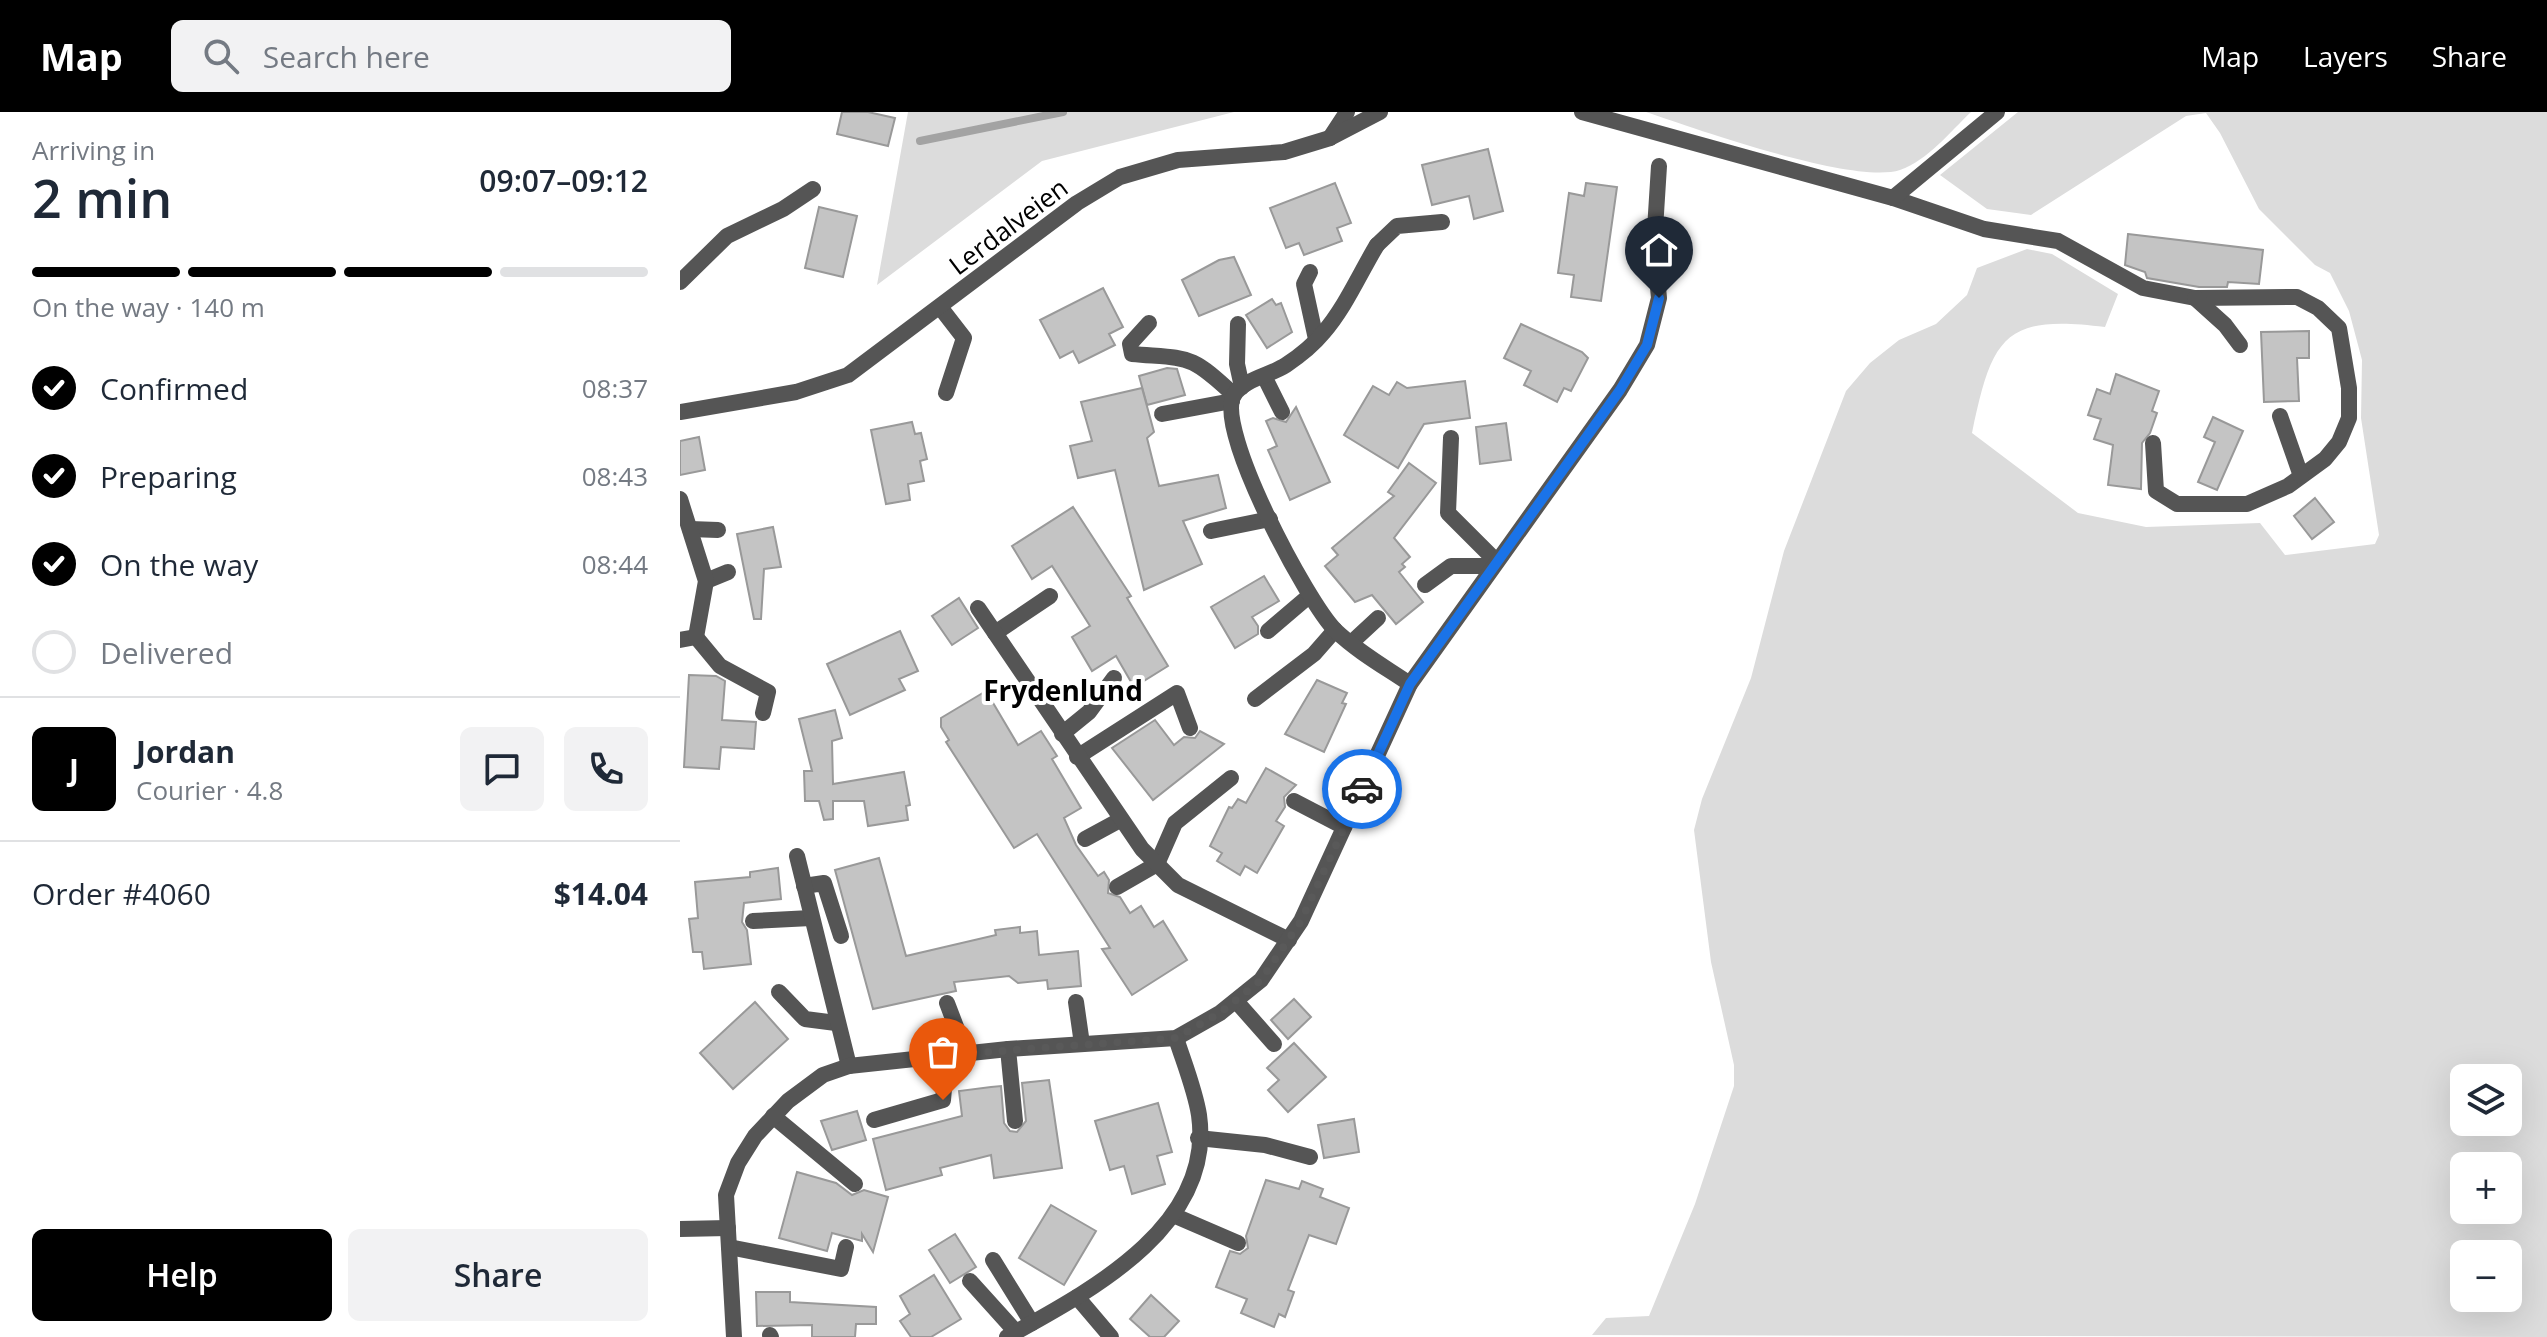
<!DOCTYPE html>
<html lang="en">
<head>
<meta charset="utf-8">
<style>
  :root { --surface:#fff; --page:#f2f2f3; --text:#1f2937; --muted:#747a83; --line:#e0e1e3; --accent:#000 }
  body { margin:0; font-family:"Open Sans",sans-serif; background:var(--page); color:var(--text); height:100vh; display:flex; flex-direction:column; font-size:30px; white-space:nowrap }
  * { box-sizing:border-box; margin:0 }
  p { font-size:26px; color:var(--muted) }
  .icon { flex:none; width:44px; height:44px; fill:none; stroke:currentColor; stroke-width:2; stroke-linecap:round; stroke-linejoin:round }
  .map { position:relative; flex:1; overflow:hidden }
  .panel { display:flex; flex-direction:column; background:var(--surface); width:680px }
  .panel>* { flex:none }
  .fabs { position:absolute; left:1770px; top:952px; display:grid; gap:16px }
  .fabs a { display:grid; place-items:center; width:72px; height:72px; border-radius:12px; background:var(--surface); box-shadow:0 8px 32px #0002; font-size:40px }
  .pin { position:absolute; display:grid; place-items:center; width:68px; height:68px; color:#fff; margin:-82px -34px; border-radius:50% 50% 50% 0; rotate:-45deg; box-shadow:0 0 8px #0007 }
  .pin .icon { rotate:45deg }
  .courier { position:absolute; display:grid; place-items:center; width:80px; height:80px; margin:-40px; border:6px solid #1a73e8; border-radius:50%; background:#fff; color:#222; box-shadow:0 2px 10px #0007 }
  .head em { font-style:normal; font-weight:600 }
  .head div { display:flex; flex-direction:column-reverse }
  .head { display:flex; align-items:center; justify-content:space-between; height:136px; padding:0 32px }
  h1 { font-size:52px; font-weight:600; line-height:60px }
  .bar { display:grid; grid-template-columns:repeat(4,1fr); gap:12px 8px; align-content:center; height:96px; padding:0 32px }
  .bar i { height:10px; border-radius:6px; background:var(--line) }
  .bar .current { background:var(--accent) }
  .bar p { grid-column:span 4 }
  .line { display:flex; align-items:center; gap:20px; padding:0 32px; border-top:2px solid var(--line) }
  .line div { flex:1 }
  .round { display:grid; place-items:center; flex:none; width:84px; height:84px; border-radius:12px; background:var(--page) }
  ol { padding:0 32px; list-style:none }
  li { display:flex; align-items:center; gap:24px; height:88px }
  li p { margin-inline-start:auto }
  li .icon { padding:8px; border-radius:50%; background:var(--accent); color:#fff; stroke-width:4 }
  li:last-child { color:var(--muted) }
  li i { width:44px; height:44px; border:4px solid var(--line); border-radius:50% }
  .button { display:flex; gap:16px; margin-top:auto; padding:16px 32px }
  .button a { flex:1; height:92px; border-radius:12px; background:var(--accent); color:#fff; font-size:32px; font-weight:600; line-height:92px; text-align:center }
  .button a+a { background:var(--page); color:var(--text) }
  header { display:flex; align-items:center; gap:48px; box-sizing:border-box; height:112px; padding:0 40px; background:var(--accent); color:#fff }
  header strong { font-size:38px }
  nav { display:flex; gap:44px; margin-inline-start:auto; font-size:28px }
  .search { width:560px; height:72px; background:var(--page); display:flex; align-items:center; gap:20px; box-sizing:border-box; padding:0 28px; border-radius:12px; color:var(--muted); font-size:30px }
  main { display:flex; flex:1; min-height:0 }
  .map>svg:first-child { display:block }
  .green { fill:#dcdcdc; fill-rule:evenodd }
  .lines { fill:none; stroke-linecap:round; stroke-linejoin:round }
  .stream { stroke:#a3a3a3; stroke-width:8 }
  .building { fill:#c4c4c4; stroke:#999; stroke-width:2 }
  .service { stroke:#555; stroke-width:16 }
  .minor { stroke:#555; stroke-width:16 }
  .done { stroke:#595959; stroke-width:8; stroke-dasharray:0 14.4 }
  .route { stroke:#1a73e8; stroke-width:10 }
  .labels { text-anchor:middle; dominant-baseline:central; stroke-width:8; stroke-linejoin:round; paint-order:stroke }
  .street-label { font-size:26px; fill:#000; stroke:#fff }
  .neighbourhood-label { font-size:28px; font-weight:bold; fill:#000; stroke:#fff }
</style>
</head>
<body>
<header>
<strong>Map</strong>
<div class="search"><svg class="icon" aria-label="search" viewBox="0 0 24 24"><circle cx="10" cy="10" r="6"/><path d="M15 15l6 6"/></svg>Search here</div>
<nav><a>Map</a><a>Layers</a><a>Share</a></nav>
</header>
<main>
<section class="panel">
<div class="head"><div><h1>2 min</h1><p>Arriving in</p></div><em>09:07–09:12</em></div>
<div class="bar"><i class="current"></i><i class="current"></i><i class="current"></i><i></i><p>On the way · 140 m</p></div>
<ol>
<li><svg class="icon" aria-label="check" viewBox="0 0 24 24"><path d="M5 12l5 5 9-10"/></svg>Confirmed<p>08:37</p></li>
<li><svg class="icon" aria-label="check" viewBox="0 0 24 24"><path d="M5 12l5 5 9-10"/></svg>Preparing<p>08:43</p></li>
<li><svg class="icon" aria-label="check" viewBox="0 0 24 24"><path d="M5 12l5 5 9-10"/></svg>On the way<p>08:44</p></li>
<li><i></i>Delivered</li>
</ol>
<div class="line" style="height:144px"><b class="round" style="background:var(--accent);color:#fff">J</b><div><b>Jordan</b><p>Courier · 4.8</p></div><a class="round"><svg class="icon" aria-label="chat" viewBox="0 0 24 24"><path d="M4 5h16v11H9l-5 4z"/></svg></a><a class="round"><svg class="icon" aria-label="phone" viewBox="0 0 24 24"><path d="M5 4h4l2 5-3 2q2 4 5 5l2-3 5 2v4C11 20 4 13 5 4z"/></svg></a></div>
<div class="line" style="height:104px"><div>Order #4060</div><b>$14.04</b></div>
<div class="button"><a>Help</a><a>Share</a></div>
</section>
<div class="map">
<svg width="1867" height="1225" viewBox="0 0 1867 1225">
  <rect width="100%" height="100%" fill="#fff"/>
  <g class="green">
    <path d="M228,0H554L362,49L197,173Z"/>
    <path d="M966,0H1291C1270,20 1248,48 1220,58C1174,73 1016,17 966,0Z"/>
    <path d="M1338,0H1867V1225L912,1223L926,1206L969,1204L1015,1092L1054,974V953L1031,850L1014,718L1022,687L1071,566L1104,439L1166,279L1190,251L1219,228L1256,212L1287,183L1297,156L1347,137L1372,142L1438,182L1425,215C1324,202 1312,225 1292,321L1398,401L1466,415L1580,411L1605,443L1695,432L1699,423L1681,306L1682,248L1669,199L1650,161L1635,153L1579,97L1540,21L1526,1L1506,4L1351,103L1307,97L1260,63ZM1784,966H1828V1010H1784ZM1784,1054H1828V1098H1784ZM1784,1142H1828V1186H1784Z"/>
  </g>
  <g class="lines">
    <path class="stream" d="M240,29L383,0"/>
  </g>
  <g class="building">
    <path d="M162,0H188L215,6L208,34L157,22Z"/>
    <path d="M808,37L823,99L794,107L789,84L752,93L742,53Z"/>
    <path d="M655,71L671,111L657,116L662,129L624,143L619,131L606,136L590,96Z"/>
    <path d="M906,71L937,75L921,189L891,185L894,163L878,161L889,81L904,84Z"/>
    <path d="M139,95L177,104L163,165L125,156Z"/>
    <path d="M1448,122L1583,138L1579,172L1548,170L1547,175H1519L1467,166L1465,160L1445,153Z"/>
    <path d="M554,145L571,183L519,204L502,168L539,148Z"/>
    <path d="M423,176L443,215L429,222L435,233L399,251L393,239L380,246L360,208Z"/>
    <path d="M592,187L596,193L601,191L612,220L587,236L566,203Z"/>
    <path d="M841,212L902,240L908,246L891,279L884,276L877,290L844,273L851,259L824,246Z"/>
    <path d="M1629,219V246H1617L1619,289L1584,290L1581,220Z"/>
    <path d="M487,256L497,257L505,283L467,293L459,264Z"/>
    <path d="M1436,262L1479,279L1472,299L1477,301L1470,321L1462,331L1461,377L1428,373L1433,333L1414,327L1421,307L1408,303L1417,277L1430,282Z"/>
    <path d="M785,269L790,306L744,312L718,356L664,323L693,274L709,283L717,270L727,276Z"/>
    <path d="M462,276L474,320L467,326L479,374L538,363L546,396L503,409L522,452L464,478L435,358L398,366L390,334L412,329L401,290Z"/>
    <path d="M616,295L650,370L610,388L588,338L597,334L586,309L593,306L606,310Z"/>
    <path d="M1533,305L1563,319L1537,378L1518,370L1535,330L1524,325Z"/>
    <path d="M232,310L235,322L241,321L247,347L240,349L244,369L228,372L230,388L206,392L191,318Z"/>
    <path d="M826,311L831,348L800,352L796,315Z"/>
    <path d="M19,325L25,358L0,363V329Z"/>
    <path d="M729,351L756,371L714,426L730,445L722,452L725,455L719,460L743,490L716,512L692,483L675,490L645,454L658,443L652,436L714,384L708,380Z"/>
    <path d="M1635,386L1654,410L1632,427L1614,404Z"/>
    <path d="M393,395L451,484L447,486L488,554L454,575L436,544L412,559L392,525L410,514L372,454L352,467L332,434Z"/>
    <path d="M93,415L101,455L84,457L81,507H74L57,422Z"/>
    <path d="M584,464L599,489L572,505L578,514V522L555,536L531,495Z"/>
    <path d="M279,486L298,516L272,533L252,504Z"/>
    <path d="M220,519L238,559L219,567L225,578L170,603L147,552Z"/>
    <path d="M9,563L36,564L45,569L42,608L76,610L74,637L41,635L39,657L4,655Z"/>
    <path d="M637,568L667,581L662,591L666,592L644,640L605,622Z"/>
    <path d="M306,579L338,633L361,619L377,644L372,647L401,696L384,706L396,733L418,764L424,760L429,768L428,781L440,785L450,801L461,794L474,815L483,809L507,848L452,883L422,837L430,836L357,722L334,736L266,630L269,628L261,615V606Z"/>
    <path d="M155,598L162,626L152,629L153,672L224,660L230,693L226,694L228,708L188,714L184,689H153V707L144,708L139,689H125L124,659H132L119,607Z"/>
    <path d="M475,608L494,633L504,625L515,626L520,619L544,632L473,688L432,636Z"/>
    <path d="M586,656L616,673L604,685L605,695L596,709L604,714L577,761L565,754L560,763L537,749L542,741L530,734L549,695L552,696L558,687L566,691Z"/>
    <path d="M199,746L226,844L316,823L315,818L340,815V821L357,819L359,843L398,839L401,874L368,877L367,868L338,871L329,864L274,870L276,879L193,897L155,758Z"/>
    <path d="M98,756L101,787L64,791L62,810L67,818L71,852L24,857L22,840H13L9,807L18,806L15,770L70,765V760Z"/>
    <path d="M614,887L631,905L608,927L591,908Z"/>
    <path d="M75,890L108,927L53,977L20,941Z"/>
    <path d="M614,931L646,965L608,1000L588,978L599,968L587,956Z"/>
    <path d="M369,968L382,1056L314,1066L311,1043L260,1056L262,1063L206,1078L193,1027L282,1004L279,979L311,975L321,974L324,1011L330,1019L337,1020L346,1009L342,971Z"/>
    <path d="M478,991L492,1040L477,1044L485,1072L452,1082L444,1054L430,1058L415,1009Z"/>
    <path d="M177,999L186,1028L152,1038L141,1009Z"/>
    <path d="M674,1007L679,1040L644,1046L638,1013Z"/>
    <path d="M117,1060L156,1071L172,1083L184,1078L208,1085L193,1140L182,1122V1129L152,1121L147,1139L99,1126Z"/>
    <path d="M586,1068L619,1077L622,1069L643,1077L640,1085L669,1096L656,1132L629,1123L608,1178L614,1180L605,1205L599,1202L594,1215L561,1201L567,1187L536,1175L550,1139L560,1142L568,1136L566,1124Z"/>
    <path d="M371,1093L416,1119L384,1173L339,1146Z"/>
    <path d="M275,1122L296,1155L270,1171L249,1138Z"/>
    <path d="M254,1163L281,1207L251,1225H231L220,1209L230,1202L220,1184Z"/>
    <path d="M76,1180H110V1190L196,1195V1212H176L175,1225H132V1213L77,1214Z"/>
    <path d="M471,1183L499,1209L484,1225H470L450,1207Z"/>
  </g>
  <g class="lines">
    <g class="service">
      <path d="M650,26L667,0"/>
      <path d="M1213,86L1304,117L1378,129L1463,176L1515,186L1617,185L1638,196L1659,216L1669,276V306L1659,330L1645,347L1608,374L1567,392H1497L1476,379L1473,331"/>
      <path d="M697,133L717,114L762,110"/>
      <path d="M630,160L624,172L636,227"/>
      <path d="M0,170L47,124L103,97L133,77"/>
      <path d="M1515,186L1545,213L1560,233"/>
      <path d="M260,195L284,226L266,281"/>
      <path d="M469,211L450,232L452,242C510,247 509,241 554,283"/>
      <path d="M558,212L557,252L562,275"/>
      <path d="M584,264L602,300"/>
      <path d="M482,302L552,289"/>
      <path d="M1600,304L1621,364"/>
      <path d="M771,326L768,401L816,449"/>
      <path d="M10,417L38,418"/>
      <path d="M531,419L590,407"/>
      <path d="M26,469L48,460"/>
      <path d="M745,473L771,454H812"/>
      <path d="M588,519L629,484"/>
      <path d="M315,521L370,484"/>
      <path d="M0,528L16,525L40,554L88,580L83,601"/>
      <path d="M671,531L698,506"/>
      <path d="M575,587L634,542L655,518"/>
      <path d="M382,622L409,600L434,566"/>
      <path d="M397,645L497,581L510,616"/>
      <path d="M614,689L664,715"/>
      <path d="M405,727L440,708"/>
      <path d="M124,774L144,771L161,824"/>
      <path d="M437,775L477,752L495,711L551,666"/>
      <path d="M73,809L131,806"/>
      <path d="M99,880L125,907L156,911"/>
      <path d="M556,889L594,932"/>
      <path d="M396,890L402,932"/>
      <path d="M267,891L286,941"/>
      <path d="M328,937L335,1009"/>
      <path d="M93,1004L175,1072"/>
      <path d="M194,1008L263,988L267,943"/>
      <path d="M518,1026L585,1033L630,1045"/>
      <path d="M493,1103L558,1131"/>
      <path d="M49,1135L161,1157L166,1135"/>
      <path d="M313,1148L352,1211"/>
      <path d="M290,1169L336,1220"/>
      <path d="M397,1185L431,1225"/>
      <path d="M90,1223L91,1225"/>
    </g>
    <g class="minor">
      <path d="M902,0L1213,86L1317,0"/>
      <path d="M697,133C680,161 665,196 643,221C634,232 618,245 606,253C591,263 564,267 554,283C534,316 628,492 656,519C678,540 705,555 730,572"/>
      <path d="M0,300L116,280L168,263L397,91L440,65L498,48L604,40L650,26L700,0"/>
      <path d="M0,387L26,469L16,525"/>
      <path d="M298,496L462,737L498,773L609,828"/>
      <path d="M117,744L169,954"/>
      <path d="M0,1117L48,1116"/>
      <path d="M54,1225L46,1083L58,1051L75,1024L108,989L143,963L169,954L328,937L496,926L540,901L581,868L621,809L730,572L940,278L967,233L979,186L974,133L979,54"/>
      <path d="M327,1225C408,1180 535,1115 519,1003C515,978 504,951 496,926"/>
    </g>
  </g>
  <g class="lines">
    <path class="done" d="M263,988L267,943L496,926L540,901L581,868L621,809L682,677"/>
    <path class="route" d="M682,677L730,572L940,278L967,233L979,186"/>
  </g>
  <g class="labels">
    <g class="street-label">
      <text transform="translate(328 114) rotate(-37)">Lerdalveien</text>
    </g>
    <g class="neighbourhood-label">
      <text x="383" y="578">Frydenlund</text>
    </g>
  </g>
</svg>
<div class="fabs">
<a><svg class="icon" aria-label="layers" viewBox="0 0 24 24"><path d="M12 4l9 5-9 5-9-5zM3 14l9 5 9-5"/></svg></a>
<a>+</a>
<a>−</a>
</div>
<div class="pin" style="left:263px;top:988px;background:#ea580c"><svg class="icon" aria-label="bag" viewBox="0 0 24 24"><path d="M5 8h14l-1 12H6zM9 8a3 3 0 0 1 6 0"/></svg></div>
<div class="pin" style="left:979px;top:186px;background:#1f2937"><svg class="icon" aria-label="home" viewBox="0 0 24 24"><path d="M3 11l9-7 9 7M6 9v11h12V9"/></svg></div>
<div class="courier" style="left:682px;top:677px"><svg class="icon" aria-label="car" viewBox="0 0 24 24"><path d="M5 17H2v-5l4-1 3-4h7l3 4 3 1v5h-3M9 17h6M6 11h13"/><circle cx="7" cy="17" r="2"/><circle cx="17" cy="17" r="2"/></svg></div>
</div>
</main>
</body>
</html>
